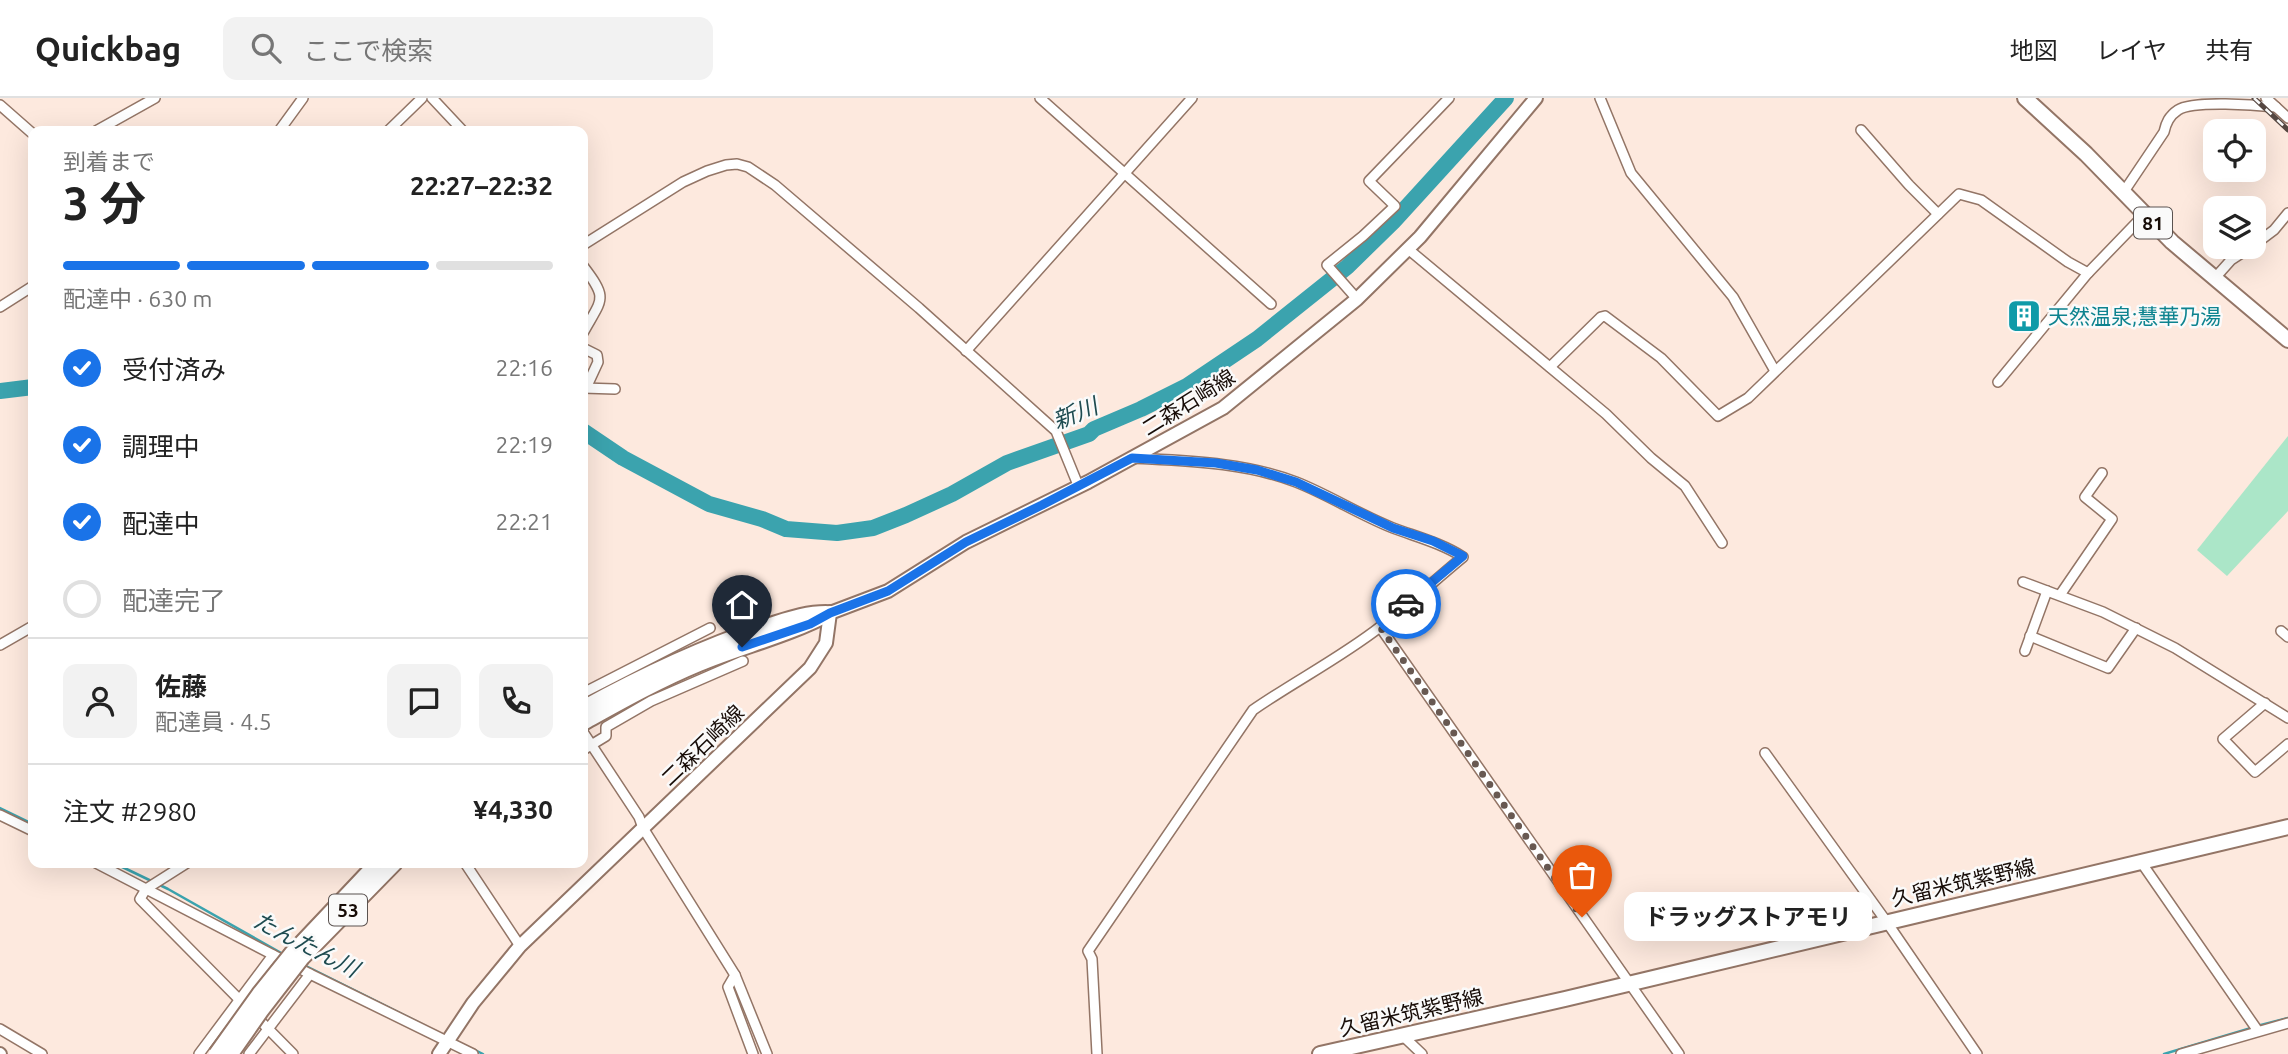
<!DOCTYPE html>
<html lang="ja">
<head>
<meta charset="utf-8">
<style>
  :root { --surface:#fff; --page:#f2f2f2; --text:#222; --muted:#767676; --line:#e0e0e0; --accent:#1a73e8 }
  body { margin:0; font-family:Ubuntu,"Noto Sans JP",sans-serif; background:var(--page); color:var(--text); height:100vh; display:flex; flex-direction:column; font-size:26px; white-space:nowrap }
  * { box-sizing:border-box; margin:0 }
  p { font-size:23px; color:var(--muted) }
  .icon { flex:none; width:38px; height:38px; fill:none; stroke:currentColor; stroke-width:2; stroke-linecap:round; stroke-linejoin:round }
  .map { position:relative; flex:1; overflow:hidden }
  .details { position:absolute; left:28px; top:28px; width:560px; height:742px; display:flex; flex-direction:column; background:var(--surface); border-radius:14px; box-shadow:0 7px 28px #0002 }
  .details>* { flex:none }
  .fabs { position:absolute; left:2203px; top:21px; display:grid; gap:14px }
  .fabs a { display:grid; place-items:center; width:63px; height:63px; border-radius:14px; background:var(--surface); box-shadow:0 7px 28px #0002; font-size:35px }
  .pin { position:absolute; display:grid; place-items:center; width:60px; height:60px; color:#fff; margin:-72px -30px; border-radius:50% 50% 50% 0; rotate:-45deg; box-shadow:0 0 7px #0007 }
  .pin .icon { rotate:45deg }
  .courier { position:absolute; display:grid; place-items:center; width:70px; height:70px; margin:-35px; border:5px solid #1a73e8; border-radius:50%; background:#fff; color:#222; box-shadow:0 2px 9px #0007 }
  .bubble { position:absolute; height:49px; border-radius:14px; background:var(--surface); box-shadow:0 7px 28px #0002; font-size:23px; font-weight:700; line-height:49px; text-align:center }
  .headline em { font-style:normal; font-weight:700 }
  .headline div { display:flex; flex-direction:column-reverse }
  .headline { display:flex; align-items:center; justify-content:space-between; height:119px; padding:0 35px }
  h1 { font-size:46px; font-weight:700; line-height:52px }
  .bar { display:grid; grid-template-columns:repeat(4,1fr); gap:10px 7px; align-content:center; height:84px; padding:0 35px }
  .bar i { height:9px; border-radius:5px; background:var(--line) }
  .bar .on { background:var(--accent) }
  .bar p { grid-column:span 4 }
  .line { display:flex; align-items:center; gap:18px; padding:0 35px; border-top:2px solid var(--line) }
  .line div { flex:1 }
  .round { display:grid; place-items:center; flex:none; width:74px; height:74px; border-radius:14px; background:var(--page) }
  ol { padding:0 35px; list-style:none }
  li { display:flex; align-items:center; gap:21px; height:77px }
  li p { margin-inline-start:auto }
  li .icon { padding:7px; border-radius:50%; background:var(--accent); color:#fff; stroke-width:4 }
  li:last-child { color:var(--muted) }
  li i { width:38px; height:38px; border:4px solid var(--line); border-radius:50% }
  header { display:flex; align-items:center; gap:42px; box-sizing:border-box; height:98px; padding:0 35px; background:var(--surface); border-bottom:2px solid var(--line) }
  header strong { font-size:33px }
  nav { display:flex; gap:38px; margin-inline-start:auto; font-size:24px }
  .search { width:490px; height:63px; background:var(--page); display:flex; align-items:center; gap:18px; box-sizing:border-box; padding:0 24px; border-radius:14px; color:var(--muted); font-size:26px }
  .map>svg:first-child { display:block }
  .green { fill:#abe6c8 }
  .lines { fill:none; stroke-linecap:round; stroke-linejoin:round }
  .stream { stroke:#3ba3ae; stroke-width:2.5 }
  .river { stroke:#3ba3ae; stroke-width:16 }
  .minor-casing { stroke:#937566; stroke-width:12 }
  .tertiary-casing { stroke:#937566; stroke-width:14 }
  .secondary-casing { stroke:#937566; stroke-width:16 }
  .primary-casing { stroke:#937566; stroke-width:18 }
  .minor { stroke:#fff; stroke-width:9 }
  .tertiary { stroke:#fff; stroke-width:10 }
  .secondary { stroke:#fff; stroke-width:12 }
  .primary { stroke:#fff; stroke-width:14 }
  .rail-casing { stroke:#564842; stroke-width:5 }
  .rail { stroke:#fafafa; stroke-width:2.5; stroke-dasharray:8; stroke-linecap:butt }
  .primary-bridge-casing { stroke:#937566; stroke-width:18; stroke-linecap:butt }
  .primary-bridge { stroke:#fff; stroke-width:14 }
  .done { stroke:#685952; stroke-width:7; stroke-dasharray:0 12.6 }
  .route { stroke:#1a73e8; stroke-width:9 }
  .labels { text-anchor:middle; dominant-baseline:central; stroke-width:5; stroke-linejoin:round; paint-order:stroke }
  .shield { fill:#fafafa; stroke:#5b5350; stroke-width:2 }
  .shield-label { font-size:19px; font-weight:bold; fill:#170c07 }
  .culture-label { font-size:21px; fill:#0d838f; stroke:#fafafa; text-anchor:start }
  .street-label { font-size:21px; fill:#170c07; stroke:#fafafa }
  .water-label { font-size:23px; font-style:italic; fill:#1e4b50; stroke:#fafafa }
</style>
</head>
<body>
<header>
<strong>Quickbag</strong>
<div class="search"><svg class="icon" aria-label="search" viewBox="0 0 24 24"><circle cx="10" cy="10" r="6"/><path d="M15 15l6 6"/></svg>ここで検索</div>
<nav><a>地図</a><a>レイヤ</a><a>共有</a></nav>
</header>
<div class="map">
<svg width="2288" height="956" viewBox="0 0 2288 956">
  <rect width="100%" height="100%" fill="#fde9de"/>
  <path class="green" d="M2288,338V413L2227,478L2197,452Z"/>
  <g class="lines">
    <g class="stream">
      <path d="M0,710L33,726"/>
      <path d="M114,765L168,791L283,856"/>
      <path d="M304,867L426,928"/>
      <path d="M2257,928L2288,920"/>
      <path d="M473,951L483,956"/>
      <path d="M2164,956L2251,930"/>
    </g>
    <g class="river">
      <path d="M0,293L33,289"/>
      <path d="M583,333L623,360L709,406L762,421L786,431L837,435L873,430L906,417L952,396L1007,365L1089,336L1094,331L1141,311L1187,288L1257,241L1347,169L1393,124L1506,0"/>
    </g>
    <g class="minor-casing">
      <g id="minor">
        <path d="M432,0L463,33"/>
        <path d="M1040,0L1271,206"/>
        <path d="M1600,0L1631,75L1733,199L1775,273"/>
        <path d="M2266,0L2288,20"/>
        <path d="M0,7L33,36"/>
        <path d="M1861,32L1909,87L1938,116"/>
        <path d="M96,33L155,0"/>
        <path d="M279,33L303,0"/>
        <path d="M388,33L422,0"/>
        <path d="M2123,95L2164,34C2166,25 2169,18 2178,12C2193,2 2257,7 2276,9"/>
        <path d="M583,147L683,84L707,73L726,67L737,66L748,69L775,87L919,210L1056,333L1078,387"/>
        <path d="M2254,147L2274,132L2288,115"/>
        <path d="M1408,151L1606,316L1651,360L1685,388L1722,445"/>
        <path d="M583,168C609,202 602,200 583,235"/>
        <path d="M2214,181L2231,162L2251,149"/>
        <path d="M1357,201L1327,167L1363,138L1395,108L1369,83L1449,0"/>
        <path d="M0,209L33,188"/>
        <path d="M583,250L597,257L598,264L586,290"/>
        <path d="M966,253L1192,0"/>
        <path d="M1550,269L1601,219L1605,218L1661,260L1718,318L1748,300L1959,96L1981,102L2068,164L2088,175"/>
        <path d="M1998,284L2088,175L2144,117"/>
        <path d="M583,290L615,291"/>
        <path d="M2023,484L2103,514L2175,550L2288,620"/>
        <path d="M2060,497L2112,421L2085,399L2102,375"/>
        <path d="M1380,529L1679,956"/>
        <path d="M2281,533L2288,539"/>
        <path d="M2030,538L2108,570L2136,530"/>
        <path d="M0,547L33,528"/>
        <path d="M2025,553L2047,493"/>
        <path d="M583,593L585,594L710,530"/>
        <path d="M2265,605L2223,641L2255,674L2288,646"/>
        <path d="M583,634L639,719L643,730L735,877L728,889L753,956"/>
        <path d="M583,652L606,638V629L651,603L743,563"/>
        <path d="M1765,655L1886,823L1977,956"/>
        <path d="M0,717L33,733"/>
        <path d="M2141,764L2258,933"/>
        <path d="M96,765L310,876L473,956"/>
        <path d="M187,765L146,791L140,801L293,956"/>
        <path d="M465,765L520,848"/>
        <path d="M735,877L767,956"/>
        <path d="M0,931L42,956"/>
        <path d="M1402,937L1422,956"/>
        <path d="M199,956L273,857"/>
        <path d="M249,956L310,876"/>
        <path d="M1097,956L1092,861L1088,853L1253,612C1295,583 1340,560 1380,529C1408,507 1435,482 1463,459C1441,445 1417,439 1393,430C1360,417 1329,397 1296,384C1244,364 1187,363 1132,360"/>
        <path d="M2181,956L2288,925"/>
      </g>
    </g>
    <g class="tertiary-casing">
      <path id="tertiary" d="M0,955L1,956"/>
    </g>
    <g class="secondary-casing">
      <path id="secondary" d="M439,956L473,905L520,848L810,570L826,545L830,515L888,493L966,444L1088,384L1223,310L1357,201L1420,139L1536,0"/>
    </g>
    <g class="primary-casing">
      <g id="primary">
        <path d="M2025,0L2086,56L2172,144L2288,242"/>
        <path d="M583,610C641,578 700,550 763,529C784,523 803,515 826,515"/>
        <path d="M583,625C621,604 658,583 699,566C742,548 789,537 830,515"/>
        <path d="M292,855L377,765"/>
        <path d="M302,860L395,765"/>
        <path d="M1320,956L1565,901L2288,729"/>
      </g>
    </g>
    <use href="#minor" class="minor"/>
    <use href="#tertiary" class="tertiary"/>
    <use href="#secondary" class="secondary"/>
    <use href="#primary" class="primary"/>
    <g class="rail-casing">
      <path id="rail" d="M2254,0L2288,32"/>
    </g>
    <use href="#rail" class="rail"/>
    <g class="primary-bridge-casing">
      <g id="primary-bridge">
        <path d="M216,956L259,896L292,855"/>
        <path d="M231,956L261,913L302,860"/>
      </g>
    </g>
    <use href="#primary-bridge" class="primary-bridge"/>
  </g>
  <g class="lines">
    <path class="done" d="M1406,506L1380,529L1582,819"/>
    <path class="route" d="M742,549L810,526L830,515L888,493L966,444L1042,407L1132,360L1216,365L1257,372L1296,384L1393,430L1433,443L1463,458L1406,506"/>
  </g>
  <defs>
    <g id="building-square" transform="scale(1.75)"><rect x="-9" y="-9" width="18" height="18" rx="4" fill="#0f9aa8" stroke="#fafafa"/><path d="M-4-6H4V6H1V3H-1V6H-4ZM-2.5-4.3h1.7v1.8h-1.7ZM.8-4.3h1.7v1.8H.8ZM-2.5-1h1.7V.8h-1.7ZM.8-1h1.7V.8H.8Z" fill="#fff"/></g>
  </defs>
  <g fill-rule="evenodd">
    <use href="#building-square" x="2024" y="218"/>
  </g>
  <g class="labels">
    <g class="shield">
      <rect x="2134" y="109.5" width="38" height="31" rx="5"/>
      <rect x="329" y="796.5" width="38" height="31" rx="5"/>
    </g>
    <g class="shield-label">
      <text x="2153" y="125">81</text>
      <text x="348" y="812">53</text>
    </g>
    <g class="culture-label">
      <text x="2048" y="218">天然温泉;慧華乃湯</text>
    </g>
    <g class="street-label">
      <text transform="translate(1188 304) rotate(-32)">二森石崎線</text>
      <text transform="translate(702 647) rotate(-44)">二森石崎線</text>
      <text transform="translate(1963 784) rotate(-13)">久留米筑紫野線</text>
      <text transform="translate(1411 914) rotate(-13)">久留米筑紫野線</text>
    </g>
    <g class="water-label">
      <text transform="translate(1075 315) rotate(-22)">新川</text>
      <text transform="translate(306 846) rotate(27)">たんたん川</text>
    </g>
  </g>
</svg>
<div class="fabs">
<a><svg class="icon" aria-label="locate" viewBox="0 0 24 24"><circle cx="12" cy="12" r="6"/><path d="M12 2v4M12 18v4M2 12h4M18 12h4"/></svg></a>
<a><svg class="icon" aria-label="layers" viewBox="0 0 24 24"><path d="M12 4l9 5-9 5-9-5zM3 14l9 5 9-5"/></svg></a>
</div>
<div class="pin" style="left:1582px;top:819px;background:#ea580c"><svg class="icon" aria-label="bag" viewBox="0 0 24 24"><path d="M5 8h14l-1 12H6zM9 8a3 3 0 0 1 6 0"/></svg></div>
<div class="pin" style="left:742px;top:549px;background:#1f2937"><svg class="icon" aria-label="home" viewBox="0 0 24 24"><path d="M3 11l9-7 9 7M6 9v11h12V9"/></svg></div>
<div class="courier" style="left:1406px;top:506px"><svg class="icon" aria-label="car" viewBox="0 0 24 24"><path d="M5 17H2v-5l4-1 3-4h7l3 4 3 1v5h-3M9 17h6M6 11h13"/><circle cx="7" cy="17" r="2"/><circle cx="17" cy="17" r="2"/></svg></div>
<div class="bubble" style="left:1624px;top:794px;width:248px">ドラッグストアモリ</div>
<section class="details">
<div class="headline"><div><h1>3 分</h1><p>到着まで</p></div><em>22:27–22:32</em></div>
<div class="bar"><i class="on"></i><i class="on"></i><i class="on"></i><i></i><p>配達中 · 630 m</p></div>
<ol>
<li><svg class="icon" aria-label="check" viewBox="0 0 24 24"><path d="M5 12l5 5 9-10"/></svg>受付済み<p>22:16</p></li>
<li><svg class="icon" aria-label="check" viewBox="0 0 24 24"><path d="M5 12l5 5 9-10"/></svg>調理中<p>22:19</p></li>
<li><svg class="icon" aria-label="check" viewBox="0 0 24 24"><path d="M5 12l5 5 9-10"/></svg>配達中<p>22:21</p></li>
<li><i></i>配達完了</li>
</ol>
<div class="line" style="height:126px"><a class="round"><svg class="icon" aria-label="person" viewBox="0 0 24 24"><circle cx="12" cy="8" r="4"/><path d="M4 21q1-7 8-7t8 7"/></svg></a><div><b>佐藤</b><p>配達員 · 4.5</p></div><a class="round"><svg class="icon" aria-label="chat" viewBox="0 0 24 24"><path d="M4 5h16v11H9l-5 4z"/></svg></a><a class="round"><svg class="icon" aria-label="phone" viewBox="0 0 24 24"><path d="M5 4h4l2 5-3 2q2 4 5 5l2-3 5 2v4C11 20 4 13 5 4z"/></svg></a></div>
<div class="line" style="height:91px"><div>注文 #2980</div><b>¥4,330</b></div>
</section>
</div>
</body>
</html>
